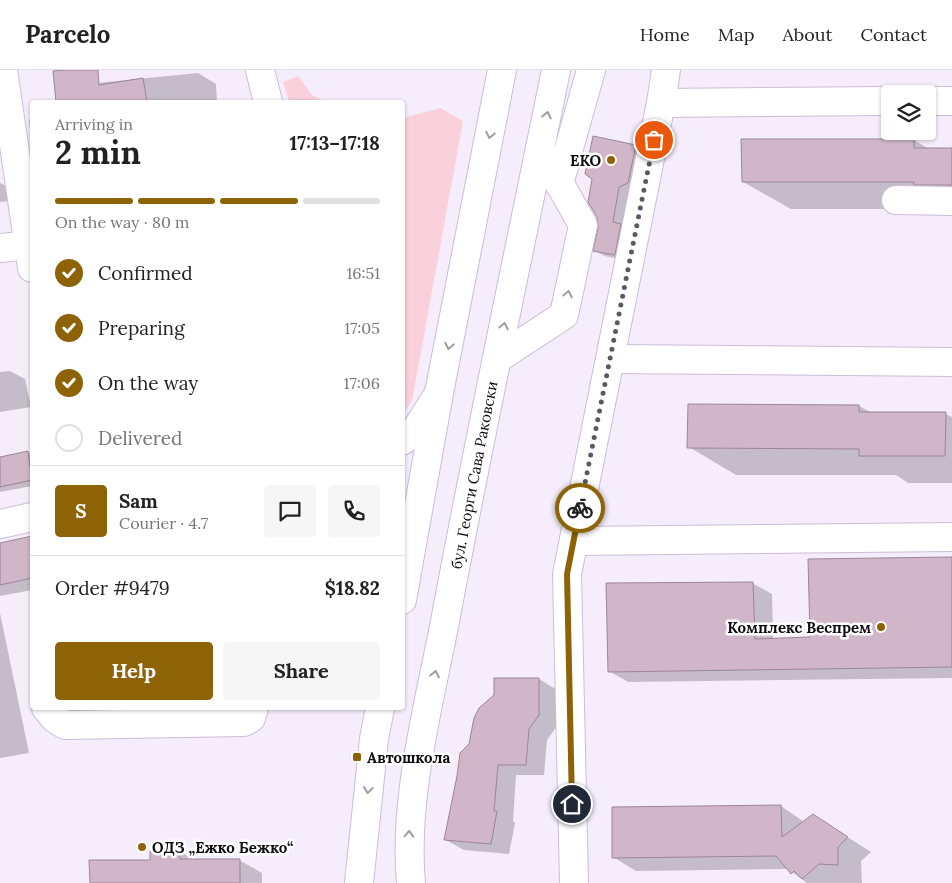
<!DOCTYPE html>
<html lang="en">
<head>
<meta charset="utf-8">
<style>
  :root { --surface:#fff; --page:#f6f6f6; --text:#222; --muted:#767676; --line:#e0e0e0; --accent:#8d6306 }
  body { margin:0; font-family:Lora,serif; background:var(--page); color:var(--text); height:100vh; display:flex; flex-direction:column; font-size:19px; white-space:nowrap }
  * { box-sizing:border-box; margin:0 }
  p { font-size:16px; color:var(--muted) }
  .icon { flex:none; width:28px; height:28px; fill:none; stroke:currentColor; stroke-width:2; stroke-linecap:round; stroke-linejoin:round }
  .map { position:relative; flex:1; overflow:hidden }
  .drawer { position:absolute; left:30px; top:30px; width:375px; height:610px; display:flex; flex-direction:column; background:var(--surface); border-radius:5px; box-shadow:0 1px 4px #0004 }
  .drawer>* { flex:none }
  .buttons { position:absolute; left:881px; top:15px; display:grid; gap:10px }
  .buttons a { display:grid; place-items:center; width:55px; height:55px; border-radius:5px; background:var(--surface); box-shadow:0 1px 4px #0004; font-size:25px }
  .pin { position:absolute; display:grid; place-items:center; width:42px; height:42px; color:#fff; margin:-21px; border:2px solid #fff; border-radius:50%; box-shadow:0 1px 5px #0007 }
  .courier { position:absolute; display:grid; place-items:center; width:50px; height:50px; margin:-25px; border:4px solid #8d6306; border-radius:50%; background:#fff; color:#222; box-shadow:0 1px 6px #0007 }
  .head em { font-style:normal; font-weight:700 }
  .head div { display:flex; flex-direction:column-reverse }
  .head { display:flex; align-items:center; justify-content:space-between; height:85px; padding:0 25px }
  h1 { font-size:32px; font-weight:700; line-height:38px }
  .bar { display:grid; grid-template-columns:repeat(4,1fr); gap:8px 5px; align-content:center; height:60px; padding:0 25px }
  .bar i { height:6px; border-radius:4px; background:var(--line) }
  .bar .active { background:var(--accent) }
  .bar p { grid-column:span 4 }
  .line { display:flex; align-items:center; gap:12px; padding:0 25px; border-top:1px solid var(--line) }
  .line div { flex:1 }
  .round { display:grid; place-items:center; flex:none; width:52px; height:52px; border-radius:5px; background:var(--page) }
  ol { padding:0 25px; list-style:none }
  li { display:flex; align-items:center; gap:15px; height:55px }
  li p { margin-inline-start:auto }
  li .icon { padding:5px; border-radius:50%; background:var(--accent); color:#fff; stroke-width:4 }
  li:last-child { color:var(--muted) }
  li i { width:28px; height:28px; border:2px solid var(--line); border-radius:50% }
  .primary-button { display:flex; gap:10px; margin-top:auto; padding:10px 25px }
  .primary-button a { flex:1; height:58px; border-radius:5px; background:var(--accent); color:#fff; font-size:20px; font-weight:700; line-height:58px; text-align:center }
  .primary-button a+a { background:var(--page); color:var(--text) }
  header { display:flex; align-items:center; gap:30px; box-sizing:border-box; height:70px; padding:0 25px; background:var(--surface); border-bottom:1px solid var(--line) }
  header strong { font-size:24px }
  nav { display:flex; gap:28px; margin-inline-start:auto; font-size:18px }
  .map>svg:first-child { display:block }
  .green { fill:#fad1db }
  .shadow { fill:#0003 }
  .building { fill:#d0b6c8; stroke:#9d8596 }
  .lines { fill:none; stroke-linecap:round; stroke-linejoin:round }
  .minor-casing { stroke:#ccbdd7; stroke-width:30 }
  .major-casing { stroke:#ccbdd7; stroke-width:30 }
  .minor { stroke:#fff; stroke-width:28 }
  .major { stroke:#fff; stroke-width:28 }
  .oneway { stroke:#9f9da0 }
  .done { stroke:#5f5864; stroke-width:5; stroke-dasharray:0 9 }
  .route { stroke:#8d6306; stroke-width:6 }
  .poi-dot { fill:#8d6306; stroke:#fff; stroke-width:2 }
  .labels { text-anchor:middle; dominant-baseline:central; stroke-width:5; stroke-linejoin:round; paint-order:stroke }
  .poi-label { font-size:15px; font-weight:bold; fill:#0e0912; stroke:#fff; text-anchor:end }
  .street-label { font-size:15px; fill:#0e0912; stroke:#fff }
</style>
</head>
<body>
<header>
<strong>Parcelo</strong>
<nav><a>Home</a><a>Map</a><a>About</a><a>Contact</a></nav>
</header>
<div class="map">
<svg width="952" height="813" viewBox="0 0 952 813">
  <rect width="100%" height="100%" fill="#f5ecfc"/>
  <g class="green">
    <path d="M298,6L312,25L326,32H289L283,12Z"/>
    <path d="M440,38L463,51L412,331L403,343V48Z"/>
  </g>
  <g class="shadow">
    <path d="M198,3L216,14L217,32H58L56,17Z"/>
    <path d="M29,50H32V76Z"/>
    <path d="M914,70L929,79L952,78V139H791L743,112Z"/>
    <path d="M636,76L646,82L625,190L605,186L595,181L600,158Z"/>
    <path d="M0,113L8,117L9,131L0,132Z"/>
    <path d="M10,301L25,309L31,337L0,342V302Z"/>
    <path d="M859,336L872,343L945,344L952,347V413H908L896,405H736L689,377Z"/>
    <path d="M28,382L32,385V416L0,422V388Z"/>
    <path d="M32,469V520L0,526V475Z"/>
    <path d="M952,489V608L628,612L609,601L752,513L772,524L773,569L811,568Z"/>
    <path d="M0,543L29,683L0,688Z"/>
    <path d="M539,609L557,620V656L547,670L544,705H516L513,751L515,753L509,784L464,780L446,770Z"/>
    <path d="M781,736L804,752L813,745L871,782L861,791L862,813H807L788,799L636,801L613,787Z"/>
    <path d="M179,781L195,790H239L262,803V813H91L151,791V782Z"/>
  </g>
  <g class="building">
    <path d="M65,0H98L99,15L143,8L147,32H56L53,1Z"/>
    <path d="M593,66L636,75L628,113L619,117L613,152L621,154L615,185L593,181L598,158L597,147L588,132L592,109L585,104Z"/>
    <path d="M741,69H914V78H952V115H914V112H742Z"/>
    <path d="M688,334L859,335V342H946L945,386H859V379L687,378Z"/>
    <path d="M28,381L32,410L0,417V387Z"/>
    <path d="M32,466V508L0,515V473Z"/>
    <path d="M952,487V597L608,602L606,513L753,512L755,569L810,567L808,489Z"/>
    <path d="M494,608H539V645L529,659L526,695H498L494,741H497L491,774L444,770L457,706L460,683L469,674L474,648L479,638L494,625Z"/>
    <path d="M781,735L782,767L813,744L848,767L838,777V795L819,794L802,809L794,801L791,804L776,786L612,788V737Z"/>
    <path d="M179,780L180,789H240V813H90L89,790H150V781Z"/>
  </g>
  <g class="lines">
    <g class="minor-casing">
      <g id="minor">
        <path d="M3,0L32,198"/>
        <path d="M260,0L268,32"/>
        <path d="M928,31H952"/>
        <path d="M661,33L890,31"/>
        <path d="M559,114L591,0"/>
        <path d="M896,130L952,131"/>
        <path d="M0,178L29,175"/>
        <path d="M497,289L564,245L583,155L540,79"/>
        <path d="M611,289L952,292"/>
        <path d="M402,371L415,361L439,323"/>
        <path d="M0,454L32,447"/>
        <path d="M574,471L952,467"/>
        <path d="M46,638L55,649L65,655L244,652L251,648L254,638"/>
        <path d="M574,813L567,504L661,33L666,0"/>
      </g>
    </g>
    <g class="major-casing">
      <g id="major">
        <path d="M402,530L439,323L502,0"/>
        <path d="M359,813L374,669L380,638"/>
        <path d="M411,813C403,727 430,631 446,546C480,364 519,182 556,0"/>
      </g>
    </g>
    <use href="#minor" class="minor"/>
    <use href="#major" class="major"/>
  </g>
  <defs><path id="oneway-chevron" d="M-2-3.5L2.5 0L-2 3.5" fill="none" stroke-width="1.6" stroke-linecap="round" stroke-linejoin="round" transform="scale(1.25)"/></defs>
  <g class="oneway">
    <use href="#oneway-chevron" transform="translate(547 45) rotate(-78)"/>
    <use href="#oneway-chevron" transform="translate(490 65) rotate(101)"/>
    <use href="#oneway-chevron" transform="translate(568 224) rotate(-78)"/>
    <use href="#oneway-chevron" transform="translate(504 256) rotate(-78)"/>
    <use href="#oneway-chevron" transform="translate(449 276) rotate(101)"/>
    <use href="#oneway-chevron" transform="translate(435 604) rotate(-79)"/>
    <use href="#oneway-chevron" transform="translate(368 720) rotate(96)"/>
    <use href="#oneway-chevron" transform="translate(409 764) rotate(-88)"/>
  </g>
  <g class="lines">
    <path class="done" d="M580,438L654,70"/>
    <path class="route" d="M572,734L567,504L580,438"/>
  </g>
  <g class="poi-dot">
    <circle cx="611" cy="90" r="5"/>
    <circle cx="881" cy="557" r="5"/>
    <rect x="352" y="682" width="10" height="10" rx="2.5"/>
    <circle cx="142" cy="777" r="5"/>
  </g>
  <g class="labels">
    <g class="poi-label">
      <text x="601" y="90">EKO</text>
      <text x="871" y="557">Комплекс Веспрем</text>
      <text x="367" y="687" text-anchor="start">Автошкола</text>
      <text x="152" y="777" text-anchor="start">ОДЗ „Ежко Бежко“</text>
    </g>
    <g class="street-label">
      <text transform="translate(474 405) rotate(-79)">бул. Георги Сава Раковски</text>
    </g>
  </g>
</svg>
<div class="buttons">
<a><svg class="icon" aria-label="layers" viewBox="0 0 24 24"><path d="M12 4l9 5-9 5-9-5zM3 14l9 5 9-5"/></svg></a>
</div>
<div class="pin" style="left:654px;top:70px;background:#ea580c"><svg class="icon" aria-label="bag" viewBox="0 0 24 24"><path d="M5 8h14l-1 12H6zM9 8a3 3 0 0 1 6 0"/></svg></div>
<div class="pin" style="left:572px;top:734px;background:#1f2937"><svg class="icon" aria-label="home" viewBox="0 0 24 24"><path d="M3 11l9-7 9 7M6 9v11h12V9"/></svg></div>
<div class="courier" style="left:580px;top:438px"><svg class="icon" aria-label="bike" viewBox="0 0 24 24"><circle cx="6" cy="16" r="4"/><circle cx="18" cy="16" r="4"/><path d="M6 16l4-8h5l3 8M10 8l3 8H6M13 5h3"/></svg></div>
<section class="drawer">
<div class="head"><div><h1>2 min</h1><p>Arriving in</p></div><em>17:13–17:18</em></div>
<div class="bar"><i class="active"></i><i class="active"></i><i class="active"></i><i></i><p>On the way · 80 m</p></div>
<ol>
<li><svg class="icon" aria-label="check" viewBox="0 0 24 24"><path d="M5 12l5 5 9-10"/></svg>Confirmed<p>16:51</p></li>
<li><svg class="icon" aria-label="check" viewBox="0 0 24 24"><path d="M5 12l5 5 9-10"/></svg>Preparing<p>17:05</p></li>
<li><svg class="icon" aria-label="check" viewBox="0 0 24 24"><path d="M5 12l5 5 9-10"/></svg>On the way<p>17:06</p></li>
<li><i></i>Delivered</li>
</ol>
<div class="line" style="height:90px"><b class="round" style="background:var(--accent);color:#fff">S</b><div><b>Sam</b><p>Courier · 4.7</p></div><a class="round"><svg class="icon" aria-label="chat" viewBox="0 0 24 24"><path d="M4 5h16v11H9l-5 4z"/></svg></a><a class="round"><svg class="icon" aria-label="phone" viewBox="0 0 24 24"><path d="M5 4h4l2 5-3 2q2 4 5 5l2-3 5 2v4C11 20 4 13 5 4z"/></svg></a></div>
<div class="line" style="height:65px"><div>Order #9479</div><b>$18.82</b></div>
<div class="primary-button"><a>Help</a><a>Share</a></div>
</section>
</div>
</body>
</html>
